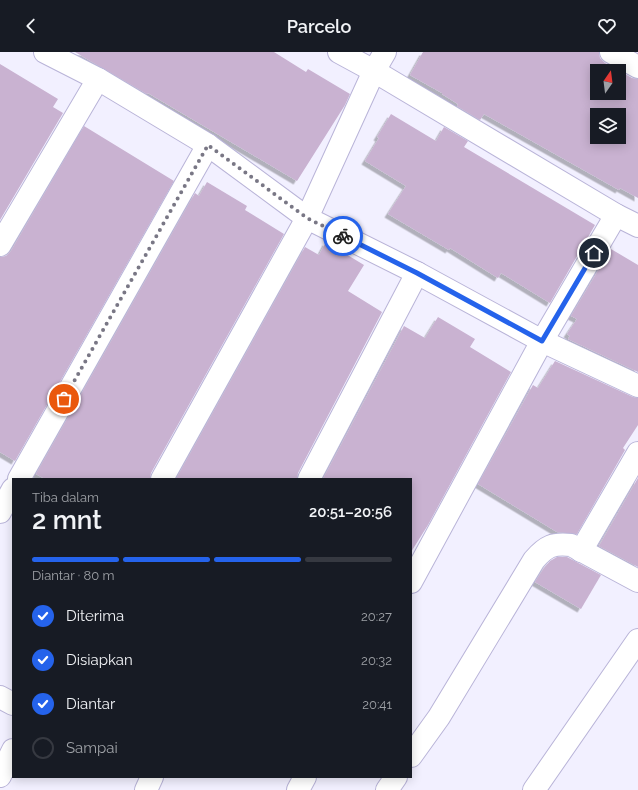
<!DOCTYPE html>
<html lang="id">
<head>
<meta charset="utf-8">
<style>
  :root { --surface:#171b24; --page:#20242c; --text:#f1f3f6; --muted:#9ea1a6; --line:#363941; --accent:#2563eb }
  body { margin:0; font-family:Raleway,sans-serif; background:var(--page); color:var(--text); height:100vh; display:flex; flex-direction:column; font-size:15px; white-space:nowrap }
  * { box-sizing:border-box; margin:0 }
  p { font-size:13px; color:var(--muted) }
  .icon { flex:none; width:22px; height:22px; fill:none; stroke:currentColor; stroke-width:2; stroke-linecap:round; stroke-linejoin:round }
  .map { position:relative; flex:1; overflow:hidden }
  .side { position:absolute; left:12px; top:426px; width:400px; height:300px; display:flex; flex-direction:column; background:var(--surface); border-radius:0px; box-shadow:0 2px 10px #0003 }
  .side>* { flex:none }
  .needle { width:26px; rotate:14deg }
  .fabs { position:absolute; left:590px; top:12px; display:grid; gap:8px }
  .fabs a { display:grid; place-items:center; width:36px; height:36px; border-radius:0px; background:var(--surface); box-shadow:0 2px 10px #0003; font-size:20px }
  .pin { position:absolute; display:grid; place-items:center; width:34px; height:34px; color:#fff; margin:-17px; border:2px solid #fff; border-radius:50%; box-shadow:0 1px 4px #0007 }
  .courier { position:absolute; display:grid; place-items:center; width:40px; height:40px; margin:-20px; border:3px solid #2563eb; border-radius:50%; background:#fff; color:#222; box-shadow:0 1px 5px #0007 }
  .headline em { font-style:normal; font-weight:600 }
  .headline div { display:flex; flex-direction:column-reverse }
  .headline { display:flex; align-items:center; justify-content:space-between; height:68px; padding:0 20px }
  h1 { font-size:26px; font-weight:600; line-height:30px }
  .bar { display:grid; grid-template-columns:repeat(4,1fr); gap:6px 4px; align-content:center; height:48px; padding:0 20px }
  .bar i { height:5px; border-radius:3px; background:var(--line) }
  .bar .selected { background:var(--accent) }
  .bar p { grid-column:span 4 }
  ol { padding:0 20px; list-style:none }
  li { display:flex; align-items:center; gap:12px; height:44px }
  li p { margin-inline-start:auto }
  li .icon { padding:4px; border-radius:50%; background:var(--accent); color:#fff; stroke-width:4 }
  li:last-child { color:var(--muted) }
  li i { width:22px; height:22px; border:2px solid var(--line); border-radius:50% }
  header { display:flex; justify-content:space-between; align-items:center; height:52px; padding:0 20px; background:var(--surface); font-size:18px; font-weight:600 }
  .map>svg:first-child { display:block }
  .building { fill:#c9b2d1; fill-rule:evenodd; filter:url(#shadow) }
  .lines { fill:none; stroke-linecap:round; stroke-linejoin:round }
  .minor-casing { stroke:#b9b4d8; stroke-width:24 }
  .minor { stroke:#fff; stroke-width:22 }
  .done { stroke:#797785; stroke-width:4; stroke-dasharray:0 7.2 }
  .route { stroke:#2563eb; stroke-width:5 }
</style>
</head>
<body>
<header><svg class="icon" aria-label="back" viewBox="0 0 24 24"><path d="M15 5l-7 7 7 7"/></svg>Parcelo<svg class="icon" aria-label="heart" viewBox="0 0 24 24"><path d="M12 20l-8-8c-3-5 5-10 8-4 3-6 11-1 8 4z"/></svg></header>
<div class="map">
<svg width="638" height="738" viewBox="0 0 638 738">
  <defs>
    <filter id="shadow"><feDropShadow dx="-3.5" dy="3.5" stdDeviation="0" flood-color="#0004"/></filter>
  </defs>
  <rect width="100%" height="100%" fill="#f2f0ff"/>
  <g class="building">
    <path d="M75,0H274L306,20L308,17L350,42L345,53L297,129L148,41L147,42Z"/>
    <path d="M423,0H599L600,6L605,11L632,26L638,27V146L620,136L619,138L484,62L480,68L457,54L458,52L442,42V41L410,23ZM597,19H619V41H597ZM597,63H619V85H597Z"/>
    <path d="M0,12L58,47L53,55L63,61L0,168Z"/>
    <path d="M391,62L436,89L444,75L468,89L464,95L595,173L550,251L501,221L498,226L450,196L449,198L388,162L406,134L365,109L379,86L377,85Z"/>
    <path d="M84,74L174,129L15,409L0,400V205L6,204L11,199Z"/>
    <path d="M207,130L247,154L245,158L284,182L151,421L150,427H45L36,422L195,141L199,144Z"/>
    <path d="M326,190L364,213L348,239L382,260L298,421L297,427H176L305,195L319,203Z"/>
    <path d="M611,197L638,213V320L568,287L570,284L567,282L577,267L571,264Z"/>
    <path d="M438,265L475,287L470,295L511,320L428,473L411,500V427H323L404,274L425,286Z"/>
    <path d="M555,309L633,345L638,346V373L623,396L625,398L577,482L557,480L478,432L533,333L538,336Z"/>
    <path d="M638,426V515L599,494Z"/>
    <path d="M557,505H567L601,523L581,557L535,530L544,516L550,509Z"/>
  </g>
  <g class="lines">
    <g class="minor-casing">
      <g id="minor">
        <path d="M45,0L98,27L208,93L307,166L417,221L542,289L638,334"/>
        <path d="M339,0L374,19L616,163L638,174"/>
        <path d="M611,0L638,15"/>
        <path d="M0,193L98,27"/>
        <path d="M19,427L208,93"/>
        <path d="M162,427L307,166L374,19L385,0"/>
        <path d="M309,427L417,221"/>
        <path d="M0,460L13,437"/>
        <path d="M581,499L638,401"/>
        <path d="M411,530L542,289L616,163"/>
        <path d="M0,645L13,652"/>
        <path d="M411,704L439,665L534,508C546,494 553,491 571,493L638,529"/>
        <path d="M0,724L13,698"/>
        <path d="M146,738L152,725"/>
        <path d="M298,738L305,725"/>
        <path d="M387,738L396,725"/>
        <path d="M534,738L638,588"/>
      </g>
    </g>
    <use href="#minor" class="minor"/>
  </g>
  <g class="lines">
    <path class="done" d="M64,347L208,93L307,166L343,184"/>
    <path class="route" d="M343,184L417,221L542,289L594,201"/>
  </g>
</svg>
<div class="fabs">
<a><svg class="needle" viewBox="-14 -14 28 28"><path d="M0-13l5 13h-10z" fill="#e53935"/><path d="M0 13l5-13h-10z" fill="#9ea1a6"/></svg></a>
<a><svg class="icon" aria-label="layers" viewBox="0 0 24 24"><path d="M12 4l9 5-9 5-9-5zM3 14l9 5 9-5"/></svg></a>
</div>
<div class="pin" style="left:64px;top:347px;background:#ea580c"><svg class="icon" aria-label="bag" viewBox="0 0 24 24"><path d="M5 8h14l-1 12H6zM9 8a3 3 0 0 1 6 0"/></svg></div>
<div class="pin" style="left:594px;top:201px;background:#1f2937"><svg class="icon" aria-label="home" viewBox="0 0 24 24"><path d="M3 11l9-7 9 7M6 9v11h12V9"/></svg></div>
<div class="courier" style="left:343px;top:184px"><svg class="icon" aria-label="bike" viewBox="0 0 24 24"><circle cx="6" cy="16" r="4"/><circle cx="18" cy="16" r="4"/><path d="M6 16l4-8h5l3 8M10 8l3 8H6M13 5h3"/></svg></div>
<section class="side">
<div class="headline"><div><h1>2 mnt</h1><p>Tiba dalam</p></div><em>20:51–20:56</em></div>
<div class="bar"><i class="selected"></i><i class="selected"></i><i class="selected"></i><i></i><p>Diantar · 80 m</p></div>
<ol>
<li><svg class="icon" aria-label="check" viewBox="0 0 24 24"><path d="M5 12l5 5 9-10"/></svg>Diterima<p>20:27</p></li>
<li><svg class="icon" aria-label="check" viewBox="0 0 24 24"><path d="M5 12l5 5 9-10"/></svg>Disiapkan<p>20:32</p></li>
<li><svg class="icon" aria-label="check" viewBox="0 0 24 24"><path d="M5 12l5 5 9-10"/></svg>Diantar<p>20:41</p></li>
<li><i></i>Sampai</li>
</ol>
</section>
</div>
</body>
</html>
